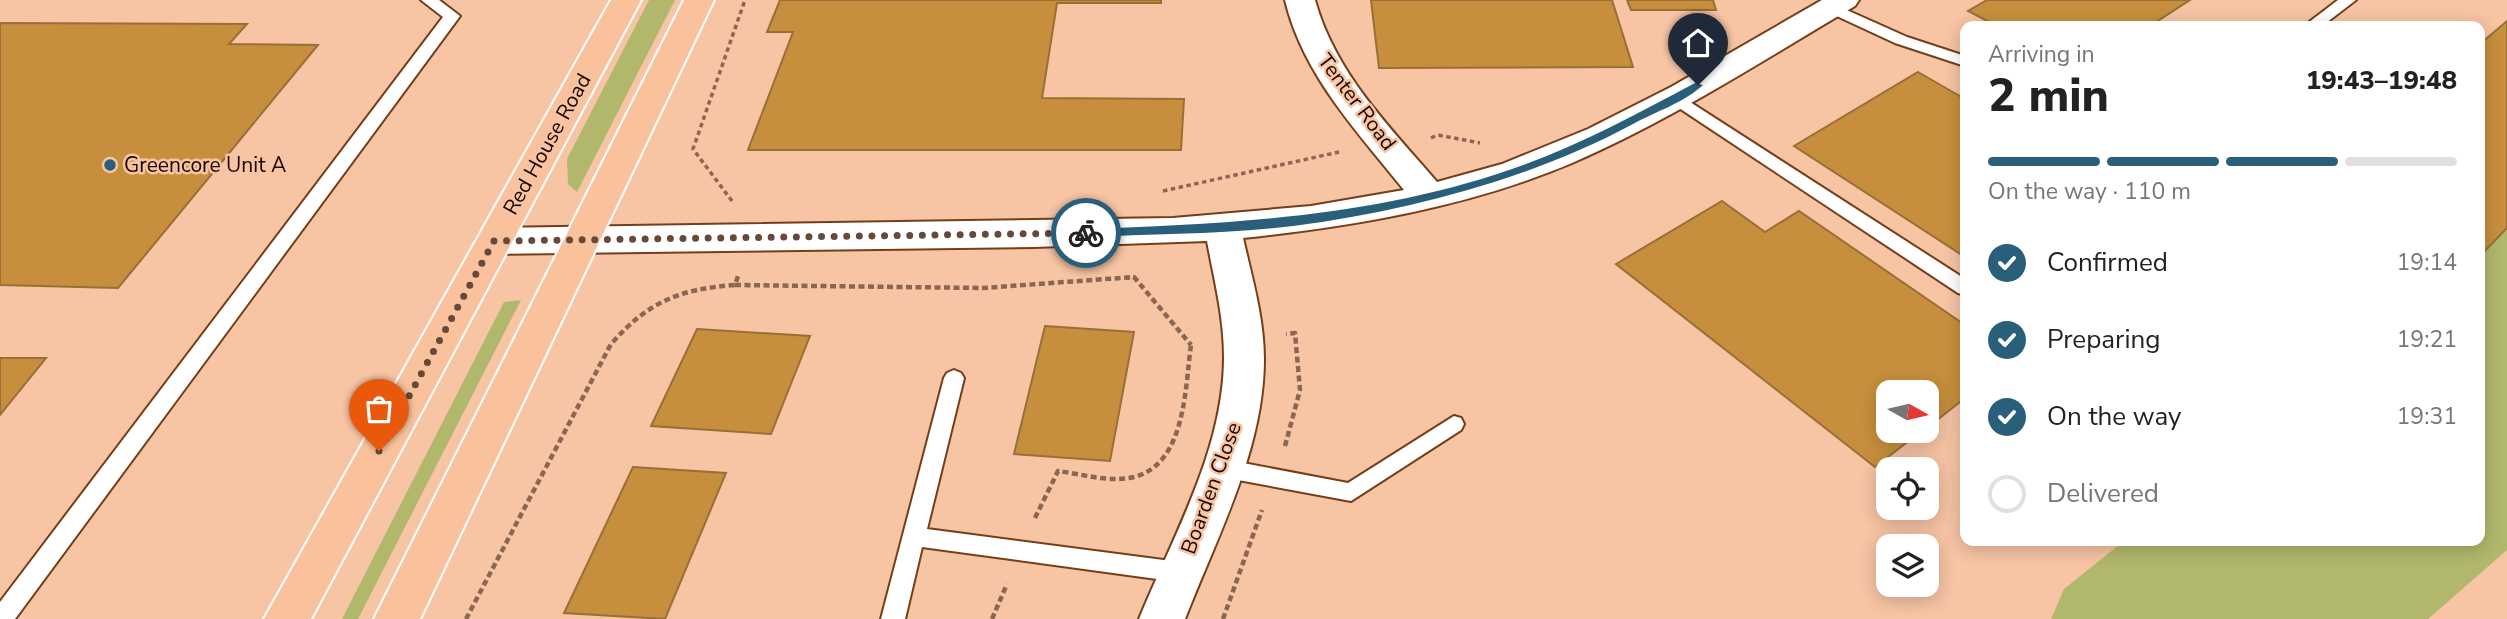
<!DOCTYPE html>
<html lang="en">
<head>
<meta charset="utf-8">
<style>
  :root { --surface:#fff; --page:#f2f2f2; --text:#222; --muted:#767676; --line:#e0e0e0; --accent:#295f7a }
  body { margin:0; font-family:"Nunito Sans",sans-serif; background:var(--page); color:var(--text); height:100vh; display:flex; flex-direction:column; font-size:26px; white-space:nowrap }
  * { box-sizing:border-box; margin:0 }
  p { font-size:23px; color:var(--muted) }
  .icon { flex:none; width:38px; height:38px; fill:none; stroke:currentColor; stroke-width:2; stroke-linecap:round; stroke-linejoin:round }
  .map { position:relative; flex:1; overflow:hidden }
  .drawer { position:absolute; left:1960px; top:21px; width:525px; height:525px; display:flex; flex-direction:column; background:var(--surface); border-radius:14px; box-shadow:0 4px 18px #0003 }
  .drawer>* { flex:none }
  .needle { width:46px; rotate:98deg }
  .buttons { position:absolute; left:1876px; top:380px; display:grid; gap:14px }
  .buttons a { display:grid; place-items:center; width:63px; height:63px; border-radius:14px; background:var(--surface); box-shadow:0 4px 18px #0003; font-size:35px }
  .pin { position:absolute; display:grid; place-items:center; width:60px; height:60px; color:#fff; margin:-72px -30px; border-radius:50% 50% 50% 0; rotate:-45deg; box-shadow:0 0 7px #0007 }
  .pin .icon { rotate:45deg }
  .courier { position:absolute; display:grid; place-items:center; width:70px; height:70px; margin:-35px; border:5px solid #295f7a; border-radius:50%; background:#fff; color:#222; box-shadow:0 2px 9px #0007 }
  .head em { font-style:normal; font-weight:800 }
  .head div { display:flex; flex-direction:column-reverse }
  .head { display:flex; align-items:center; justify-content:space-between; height:119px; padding:0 28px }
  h1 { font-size:46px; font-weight:800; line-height:52px }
  .bar { display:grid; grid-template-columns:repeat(4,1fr); gap:10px 7px; align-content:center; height:84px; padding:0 28px }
  .bar i { height:9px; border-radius:5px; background:var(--line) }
  .bar .on { background:var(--accent) }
  .bar p { grid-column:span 4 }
  ol { padding:0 28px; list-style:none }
  li { display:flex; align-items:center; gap:21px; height:77px }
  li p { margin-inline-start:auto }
  li .icon { padding:7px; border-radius:50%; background:var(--accent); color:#fff; stroke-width:4 }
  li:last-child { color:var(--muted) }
  li i { width:38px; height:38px; border:4px solid var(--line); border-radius:50% }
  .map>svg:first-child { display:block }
  .green { fill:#b1b86c }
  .building { fill:#c78f3d; stroke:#986f36; stroke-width:2 }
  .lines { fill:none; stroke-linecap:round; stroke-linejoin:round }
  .lane-casing { stroke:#743f18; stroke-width:4 }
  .street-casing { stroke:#743f18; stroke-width:4 }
  .primary-casing { stroke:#fff; stroke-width:4 }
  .path-far1 { stroke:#8a6653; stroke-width:3.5; stroke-dasharray:4.5 3.5; stroke-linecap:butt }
  .path { stroke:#8a6653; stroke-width:4.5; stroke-dasharray:6 3.5; stroke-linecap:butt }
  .lane { fill:#fff; fill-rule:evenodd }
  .street { fill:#fff; fill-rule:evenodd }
  .primary { fill:#f9c29d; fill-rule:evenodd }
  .route { fill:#295f7a }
  .done { stroke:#684839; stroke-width:7; stroke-dasharray:0 12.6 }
  .poi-dot { fill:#295f7a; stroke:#f7c4a4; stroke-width:2.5 }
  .labels { text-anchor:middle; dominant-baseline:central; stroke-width:5; stroke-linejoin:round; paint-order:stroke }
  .street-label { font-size:21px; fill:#1b0600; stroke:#f7c4a4 }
  .poi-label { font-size:21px; fill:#1b0600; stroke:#f7c4a4; text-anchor:start }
</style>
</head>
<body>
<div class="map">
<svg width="2507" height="619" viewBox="0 0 2507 619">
  <rect width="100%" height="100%" fill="#f7c4a4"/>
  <g class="green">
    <path d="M649,0H675L577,192L568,184L567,159Z"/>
    <path d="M2507,230V550L2428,619H2051L2064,589L2124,541H2480V253Z"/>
    <path d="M521,300L358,619H342L504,302Z"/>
  </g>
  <g class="building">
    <path d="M780,0H1161V3H1057L1042,98L1184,99L1181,150H748L793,32H767Z"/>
    <path d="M1371,0H1612L1633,67L1379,68Z"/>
    <path d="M1627,0H1713L1716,10H1631Z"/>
    <path d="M1987,0H2190L2150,26H1997L1968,11Z"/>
    <path d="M2507,21V228L2480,256V44Z"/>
    <path d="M0,23L247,24L229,44L318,45L118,288L0,285Z"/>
    <path d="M1918,72L1965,99V257L1794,146Z"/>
    <path d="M1722,201L1765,232L1799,211L1965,325V398L1927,428V392H1888V430H1923L1875,467L1616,264Z"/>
    <path d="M1045,326L1134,332L1110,461L1014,454Z"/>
    <path d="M697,329L810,336L771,434L651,426Z"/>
    <path d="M0,358H46L0,415Z"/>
    <path d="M633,467L726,473L665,619L564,613Z"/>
  </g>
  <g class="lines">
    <g class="lane-casing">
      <g id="lane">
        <path d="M421,0H439L460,16L15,619H0V602L443,17Z"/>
        <path d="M2338,0H2356L2322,26H2304Z"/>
        <path d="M1831,3L1907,37L1965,56V66L1895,43L1826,11L1823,8L1826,5Z"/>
        <path d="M1676,93L1965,279V295L1958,293L1670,102L1668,98Z"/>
        <path d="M954,370L961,373L964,378L927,529L1179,562L1187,565L1190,572L1187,579L1179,582L922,547L905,619H881L944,378L947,373Z"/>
        <path d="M1454,416L1461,418L1464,424L1461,430L1351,501L1222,477L1214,474L1211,468L1214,462L1222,459L1348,483Z"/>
      </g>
    </g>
    <g class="street-casing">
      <path id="street" d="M1285,0H1315C1335,73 1389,126 1437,182L1502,164L1588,129L1671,87L1822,0H1859L1855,6C1762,61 1671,120 1572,163C1468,207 1355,226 1243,238C1252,278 1264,318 1264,359C1264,450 1217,536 1185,619H1139C1173,536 1224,449 1224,357C1224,317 1214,279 1207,241L1034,247L494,254L481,250L476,241L481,232L494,228L1173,218L1311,206L1404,190C1357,131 1303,75 1285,0Z"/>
    </g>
    <g class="primary-casing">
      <g id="primary">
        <path d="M611,0H641L311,619H264Z"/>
        <path d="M684,0H714L420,619H374Z"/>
      </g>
    </g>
    <g class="path-far1">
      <path d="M1431,138L1438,135L1480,143"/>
      <path d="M1163,191L1339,152"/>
      <path d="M732,201L693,149L745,0"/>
      <path d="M1125,278H1135"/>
    </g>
    <g class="path">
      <path d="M735,285L983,288L1134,277L1191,345"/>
      <path d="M1285,446L1300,390L1295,333L1286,334"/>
      <path d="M1035,518L1058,471C1082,474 1110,483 1134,477C1186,464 1185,387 1191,345"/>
      <path d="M466,619L611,344C648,302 679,289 735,285L738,276"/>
      <path d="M992,619L1007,584"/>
      <path d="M1223,619L1262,510"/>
    </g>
    <use href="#lane" class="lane"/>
    <use href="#street" class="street"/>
    <use href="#primary" class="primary"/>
  </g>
  <path class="route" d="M1695,83L1703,85C1685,102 1655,112 1633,124C1531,179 1408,211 1293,226C1224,234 1155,234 1086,237L1080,233L1086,229C1229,224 1374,217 1512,169C1576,147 1635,115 1695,83Z"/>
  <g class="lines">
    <path class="done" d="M379,451L494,241L1086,233"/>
  </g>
  <circle class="poi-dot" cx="110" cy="165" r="7"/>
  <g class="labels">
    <g class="street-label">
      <text transform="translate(1357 102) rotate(53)">Tenter Road</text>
      <text transform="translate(547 144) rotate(-61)">Red House Road</text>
      <text transform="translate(1211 488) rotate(-70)">Boarden Close</text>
    </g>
    <g class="poi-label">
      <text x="124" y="165">Greencore Unit A</text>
    </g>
  </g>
</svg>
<div class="buttons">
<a><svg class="needle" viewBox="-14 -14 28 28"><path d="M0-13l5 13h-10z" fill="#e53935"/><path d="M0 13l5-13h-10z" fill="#767676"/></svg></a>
<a><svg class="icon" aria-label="locate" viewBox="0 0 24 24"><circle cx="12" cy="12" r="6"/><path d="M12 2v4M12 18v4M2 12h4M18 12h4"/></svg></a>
<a><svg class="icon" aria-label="layers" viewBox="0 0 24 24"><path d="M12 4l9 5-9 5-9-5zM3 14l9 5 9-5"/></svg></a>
</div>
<div class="pin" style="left:379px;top:451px;background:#ea580c"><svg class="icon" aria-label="bag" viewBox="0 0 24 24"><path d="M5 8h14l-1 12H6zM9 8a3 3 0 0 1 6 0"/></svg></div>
<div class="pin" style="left:1698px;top:85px;background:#1f2937"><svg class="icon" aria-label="home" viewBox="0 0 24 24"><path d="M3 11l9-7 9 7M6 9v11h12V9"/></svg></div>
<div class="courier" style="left:1086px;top:233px"><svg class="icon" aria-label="bike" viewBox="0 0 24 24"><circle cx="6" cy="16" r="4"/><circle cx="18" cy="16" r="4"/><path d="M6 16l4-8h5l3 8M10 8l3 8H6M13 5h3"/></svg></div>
<section class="drawer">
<div class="head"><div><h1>2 min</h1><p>Arriving in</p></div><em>19:43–19:48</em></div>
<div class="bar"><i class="on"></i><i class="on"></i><i class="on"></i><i></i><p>On the way · 110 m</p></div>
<ol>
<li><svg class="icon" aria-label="check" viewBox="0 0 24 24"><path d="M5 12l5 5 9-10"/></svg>Confirmed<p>19:14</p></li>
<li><svg class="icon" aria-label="check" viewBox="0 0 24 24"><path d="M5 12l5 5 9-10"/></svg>Preparing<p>19:21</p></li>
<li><svg class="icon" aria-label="check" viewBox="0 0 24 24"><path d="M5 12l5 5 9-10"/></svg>On the way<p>19:31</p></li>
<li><i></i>Delivered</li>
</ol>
</section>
</div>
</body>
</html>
